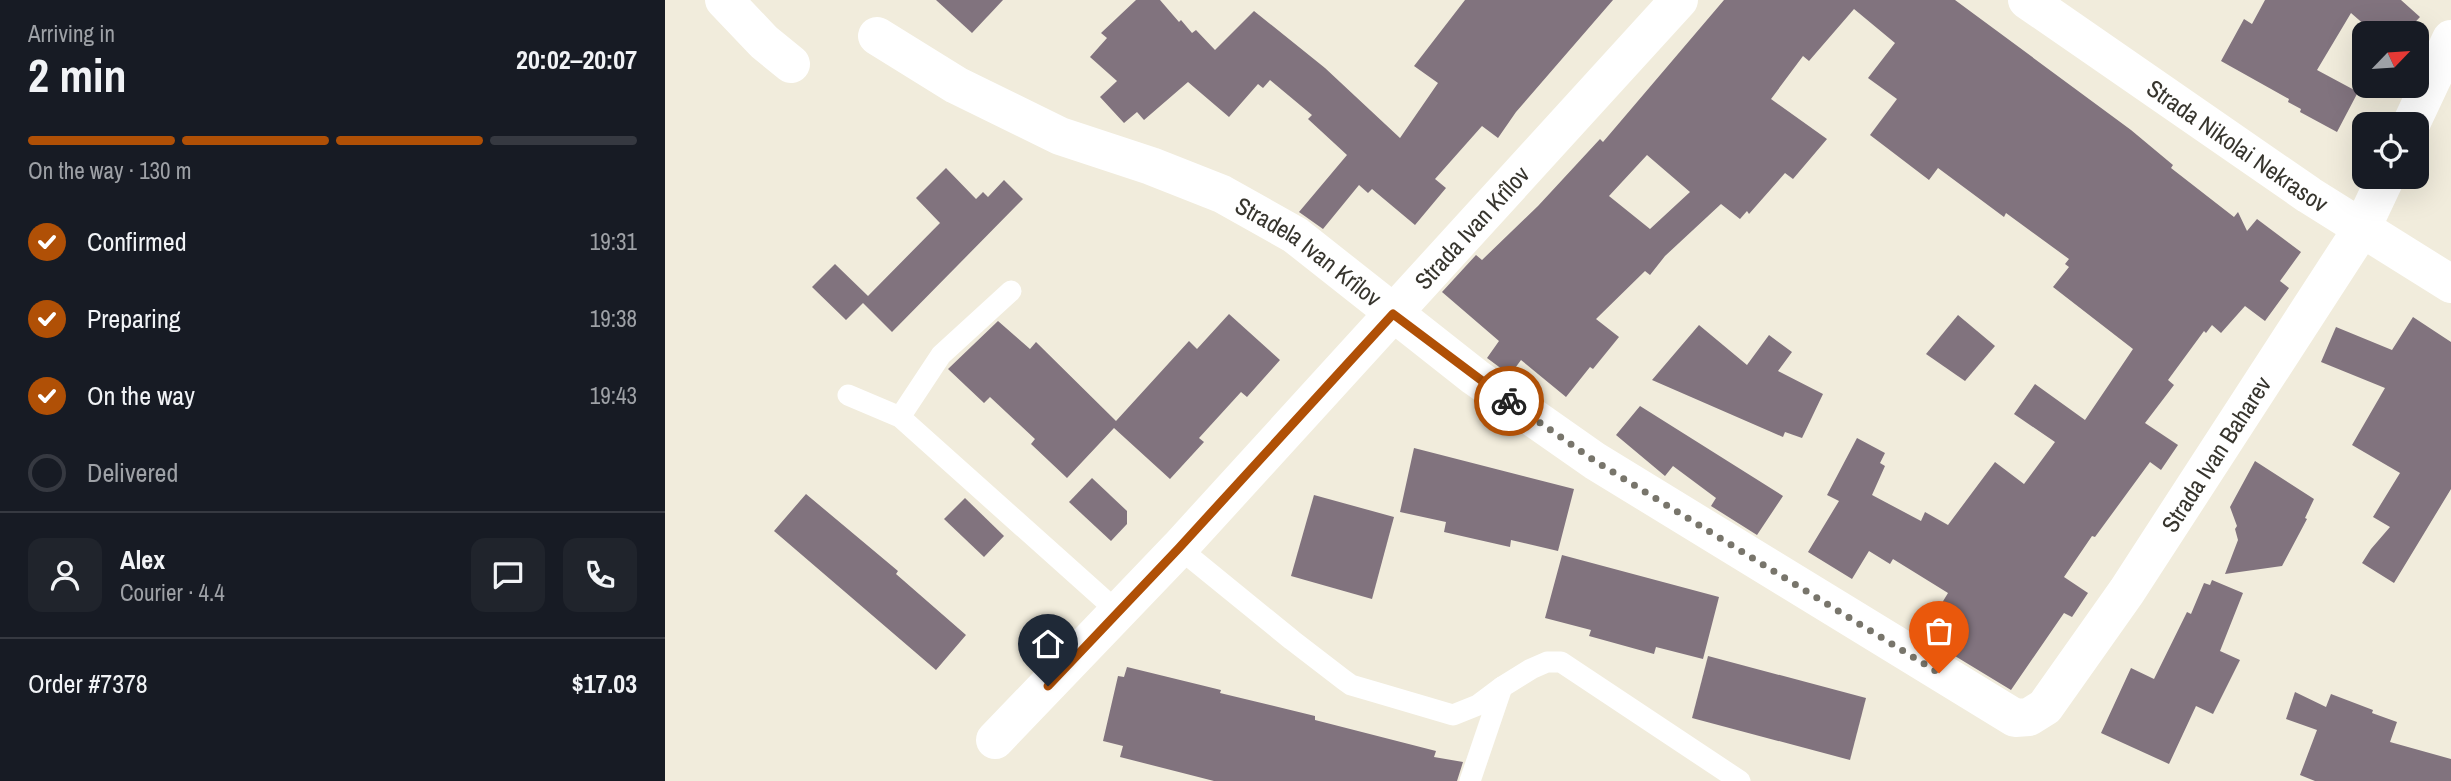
<!DOCTYPE html>
<html lang="en">
<head>
<meta charset="utf-8">
<style>
  :root { --surface:#171b24; --page:#20242c; --text:#f1f3f6; --muted:#9ea1a6; --line:#363941; --accent:#b05006 }
  body { margin:0; font-family:"Archivo Narrow",sans-serif; background:var(--page); color:var(--text); height:100vh; display:flex; flex-direction:column; font-size:26px; white-space:nowrap }
  * { box-sizing:border-box; margin:0 }
  p { font-size:23px; color:var(--muted) }
  .icon { flex:none; width:38px; height:38px; fill:none; stroke:currentColor; stroke-width:2; stroke-linecap:round; stroke-linejoin:round }
  .map { position:relative; flex:1; overflow:hidden }
  .details { display:flex; flex-direction:column; background:var(--surface); width:665px }
  .details>* { flex:none }
  .needle { width:46px; rotate:65deg }
  .buttons { position:absolute; left:1687px; top:21px; display:grid; gap:14px }
  .buttons a { display:grid; place-items:center; width:77px; height:77px; border-radius:14px; background:var(--surface); box-shadow:0 7px 28px #0002; font-size:35px }
  .pin { position:absolute; display:grid; place-items:center; width:60px; height:60px; color:#fff; margin:-72px -30px; border-radius:50% 50% 50% 0; rotate:-45deg; box-shadow:0 0 7px #0007 }
  .pin .icon { rotate:45deg }
  .courier { position:absolute; display:grid; place-items:center; width:70px; height:70px; margin:-35px; border:5px solid #b05006; border-radius:50%; background:#fff; color:#222; box-shadow:0 2px 9px #0007 }
  .overview em { font-style:normal; font-weight:800 }
  .overview div { display:flex; flex-direction:column-reverse }
  .overview { display:flex; align-items:center; justify-content:space-between; height:119px; padding:0 28px }
  h1 { font-size:46px; font-weight:800; line-height:52px }
  .bar { display:grid; grid-template-columns:repeat(4,1fr); gap:10px 7px; align-content:center; height:84px; padding:0 28px }
  .bar i { height:9px; border-radius:5px; background:var(--line) }
  .bar .active { background:var(--accent) }
  .bar p { grid-column:span 4 }
  .line { display:flex; align-items:center; gap:18px; padding:0 28px; border-top:2px solid var(--line) }
  .line div { flex:1 }
  .round { display:grid; place-items:center; flex:none; width:74px; height:74px; border-radius:14px; background:var(--page) }
  ol { padding:0 28px; list-style:none }
  li { display:flex; align-items:center; gap:21px; height:77px }
  li p { margin-inline-start:auto }
  li .icon { padding:7px; border-radius:50%; background:var(--accent); color:#fff; stroke-width:4 }
  li:last-child { color:var(--muted) }
  li i { width:38px; height:38px; border:4px solid var(--line); border-radius:50% }
  main { display:flex; flex:1; min-height:0 }
  .map>svg:first-child { display:block }
  .building { fill:#81737e; fill-rule:evenodd }
  .lines { fill:none; stroke-linecap:round; stroke-linejoin:round }
  .service { stroke:#fff; stroke-width:21 }
  .minor { stroke:#fff; stroke-width:38 }
  .done { stroke:#78756b; stroke-width:7; stroke-dasharray:0 12.6 }
  .route { stroke:#b05006; stroke-width:9 }
  .labels { text-anchor:middle; dominant-baseline:central; stroke-width:7; stroke-linejoin:round; paint-order:stroke }
  .street-label { font-size:24px; fill:#37352e; stroke:#fff }
</style>
</head>
<body>
<main>
<section class="details">
<div class="overview"><div><h1>2 min</h1><p>Arriving in</p></div><em>20:02–20:07</em></div>
<div class="bar"><i class="active"></i><i class="active"></i><i class="active"></i><i></i><p>On the way · 130 m</p></div>
<ol>
<li><svg class="icon" aria-label="check" viewBox="0 0 24 24"><path d="M5 12l5 5 9-10"/></svg>Confirmed<p>19:31</p></li>
<li><svg class="icon" aria-label="check" viewBox="0 0 24 24"><path d="M5 12l5 5 9-10"/></svg>Preparing<p>19:38</p></li>
<li><svg class="icon" aria-label="check" viewBox="0 0 24 24"><path d="M5 12l5 5 9-10"/></svg>On the way<p>19:43</p></li>
<li><i></i>Delivered</li>
</ol>
<div class="line" style="height:126px"><a class="round"><svg class="icon" aria-label="person" viewBox="0 0 24 24"><circle cx="12" cy="8" r="4"/><path d="M4 21q1-7 8-7t8 7"/></svg></a><div><b>Alex</b><p>Courier · 4.4</p></div><a class="round"><svg class="icon" aria-label="chat" viewBox="0 0 24 24"><path d="M4 5h16v11H9l-5 4z"/></svg></a><a class="round"><svg class="icon" aria-label="phone" viewBox="0 0 24 24"><path d="M5 4h4l2 5-3 2q2 4 5 5l2-3 5 2v4C11 20 4 13 5 4z"/></svg></a></div>
<div class="line" style="height:91px"><div>Order #7378</div><b>$17.03</b></div>
</section>
<div class="map">
<svg width="1786" height="781" viewBox="0 0 1786 781">
  <rect width="100%" height="100%" fill="#f1ecdc"/>
  <g class="building">
    <path d="M271,0H338L307,33Z"/>
    <path d="M471,0H495L514,22L516,20L527,33L531,30L550,50L589,11L660,68L735,138L773,83L749,66L800,0H948L851,112L833,138L817,126L770,179L781,188L750,225L707,189L703,193L694,185L658,229L634,212L682,155L643,119L647,115L605,80L598,88L593,84L564,117L523,82L479,120L472,112L459,123L435,97L452,81L425,57L442,38L436,33Z"/>
    <path d="M1059,0H1290L1466,130L1508,165L1506,168L1569,217L1573,212L1582,231L1592,219L1636,252L1615,281L1624,288L1600,321L1580,306L1556,333L1547,325L1541,333L1539,331L1503,380L1509,385L1480,423L1513,445L1496,470L1485,462L1430,537L1427,536L1399,577L1423,593L1407,617L1399,613L1346,690L1257,636L1283,593L1228,559L1225,564L1204,551L1187,579L1143,552L1174,501L1162,495L1192,438L1220,453L1215,463L1220,466L1207,495L1256,521L1260,512L1283,525L1330,462L1359,484L1390,442L1349,414L1370,384L1420,420L1468,349L1388,287L1404,267L1400,264L1404,259L1341,213L1339,217L1273,168L1264,180L1205,135L1232,99L1203,78L1230,43L1189,9L1144,61L1138,56L1106,99L1162,139L1128,179L1120,173L1084,214L1082,211L1075,219L1056,204L1000,256L985,275L980,271L931,319L954,337L928,369L925,367L901,397L856,360L845,375L822,358L834,341L777,292L811,255L817,260L873,206L935,139L938,142ZM982,155L1025,192L985,229L944,196Z"/>
    <path d="M1600,0H1736L1755,17L1740,33H1709L1686,13L1652,70L1693,92L1672,132L1635,112L1636,109L1623,102L1624,99L1556,61L1579,19L1587,24Z"/>
    <path d="M281,168L311,199L318,192L323,197L339,180L358,199L227,332L198,303L181,320L147,287L170,264L203,296L275,223L251,198Z"/>
    <path d="M564,314L615,360L582,397L576,392L534,438L539,442L505,479L449,428L402,478L366,444L370,439L325,397L319,403L283,369L333,321L365,349L371,342L451,421L524,341L532,349Z"/>
    <path d="M1293,315L1330,346L1300,381L1261,354Z"/>
    <path d="M1748,317L1786,342V489L1729,583L1697,563L1706,549L1725,527L1708,517L1735,473L1687,445L1720,388L1656,362L1671,327L1727,350Z"/>
    <path d="M1034,325L1082,365L1104,335L1127,352L1113,371L1158,394L1137,438L1120,432L1118,437L987,380Z"/>
    <path d="M975,406L1118,496L1092,535L1046,506L1051,498L1008,466L1000,476L951,435Z"/>
    <path d="M749,448L909,489L893,551L846,540L845,547L779,532L781,522L735,512Z"/>
    <path d="M1590,461L1649,499L1640,518L1642,519L1617,566L1560,574L1573,540L1570,529L1572,526L1565,507Z"/>
    <path d="M427,478L462,511V524L446,541L404,502Z"/>
    <path d="M141,494L233,571L231,574L301,635L271,670L109,531Z"/>
    <path d="M649,495L729,517L707,599L626,576Z"/>
    <path d="M300,498L339,536L319,557L279,519Z"/>
    <path d="M897,555L1054,597L1038,659L991,647L989,654L924,636L926,630L880,618Z"/>
    <path d="M1547,580L1578,593L1555,651L1575,660L1548,714L1531,706L1504,764L1436,733L1466,668L1489,679L1522,612L1526,614L1539,583L1545,585Z"/>
    <path d="M1043,656L1201,698L1185,760L1027,718Z"/>
    <path d="M462,667L556,690L555,693L650,716V720L771,751L769,757L798,762L792,781H549L455,757L458,746L438,741L453,676L459,677Z"/>
    <path d="M1630,692L1661,707L1666,694L1708,710L1707,713L1732,722L1725,742L1786,759V781H1650L1635,775L1652,730L1621,719Z"/>
  </g>
  <g class="lines">
    <g class="service">
      <path d="M183,395L235,417L453,612"/>
      <path d="M235,417L276,355L346,291"/>
      <path d="M514,548L627,640L679,680L686,685L710,692L788,715L813,705L837,687L866,669L882,662H896L1075,781"/>
      <path d="M805,781L837,687"/>
    </g>
    <g class="minor">
      <path d="M59,0L99,42L126,64"/>
      <path id="s1" d="M1362,0L1644,195L1786,284"/>
      <path id="s2" d="M212,36L291,85L395,136L486,166L557,194L630,235L810,377L930,461L1350,718L1364,717L1380,707L1462,591L1696,230L1721,177"/>
      <path d="M1746,124L1786,39"/>
      <path id="s3" d="M330,740L514,548L1014,0"/>
    </g>
  </g>
  <g class="lines">
    <path class="done" d="M844,401L930,461L1274,673"/>
    <path class="route" d="M383,686L514,548L728,314L844,401"/>
  </g>
  <g class="labels">
    <g class="street-label">
      <text stroke="none"><textPath href="#s1" startOffset="256">Strada Nikolai Nekrasov</textPath></text>
      <text stroke="none"><textPath href="#s3" startOffset="700">Strada Ivan Krîlov</textPath></text>
      <text stroke="none"><textPath href="#s2" startOffset="485">Stradela Ivan Krîlov</textPath></text>
      <text stroke="none"><textPath href="#s2" startOffset="1671">Strada Ivan Baharev</textPath></text>
    </g>
  </g>
</svg>
<div class="buttons">
<a><svg class="needle" viewBox="-14 -14 28 28"><path d="M0-13l5 13h-10z" fill="#e53935"/><path d="M0 13l5-13h-10z" fill="#9ea1a6"/></svg></a>
<a><svg class="icon" aria-label="locate" viewBox="0 0 24 24"><circle cx="12" cy="12" r="6"/><path d="M12 2v4M12 18v4M2 12h4M18 12h4"/></svg></a>
</div>
<div class="pin" style="left:1274px;top:673px;background:#ea580c"><svg class="icon" aria-label="bag" viewBox="0 0 24 24"><path d="M5 8h14l-1 12H6zM9 8a3 3 0 0 1 6 0"/></svg></div>
<div class="pin" style="left:383px;top:686px;background:#1f2937"><svg class="icon" aria-label="home" viewBox="0 0 24 24"><path d="M3 11l9-7 9 7M6 9v11h12V9"/></svg></div>
<div class="courier" style="left:844px;top:401px"><svg class="icon" aria-label="bike" viewBox="0 0 24 24"><circle cx="6" cy="16" r="4"/><circle cx="18" cy="16" r="4"/><path d="M6 16l4-8h5l3 8M10 8l3 8H6M13 5h3"/></svg></div>
</div>
</main>
</body>
</html>
